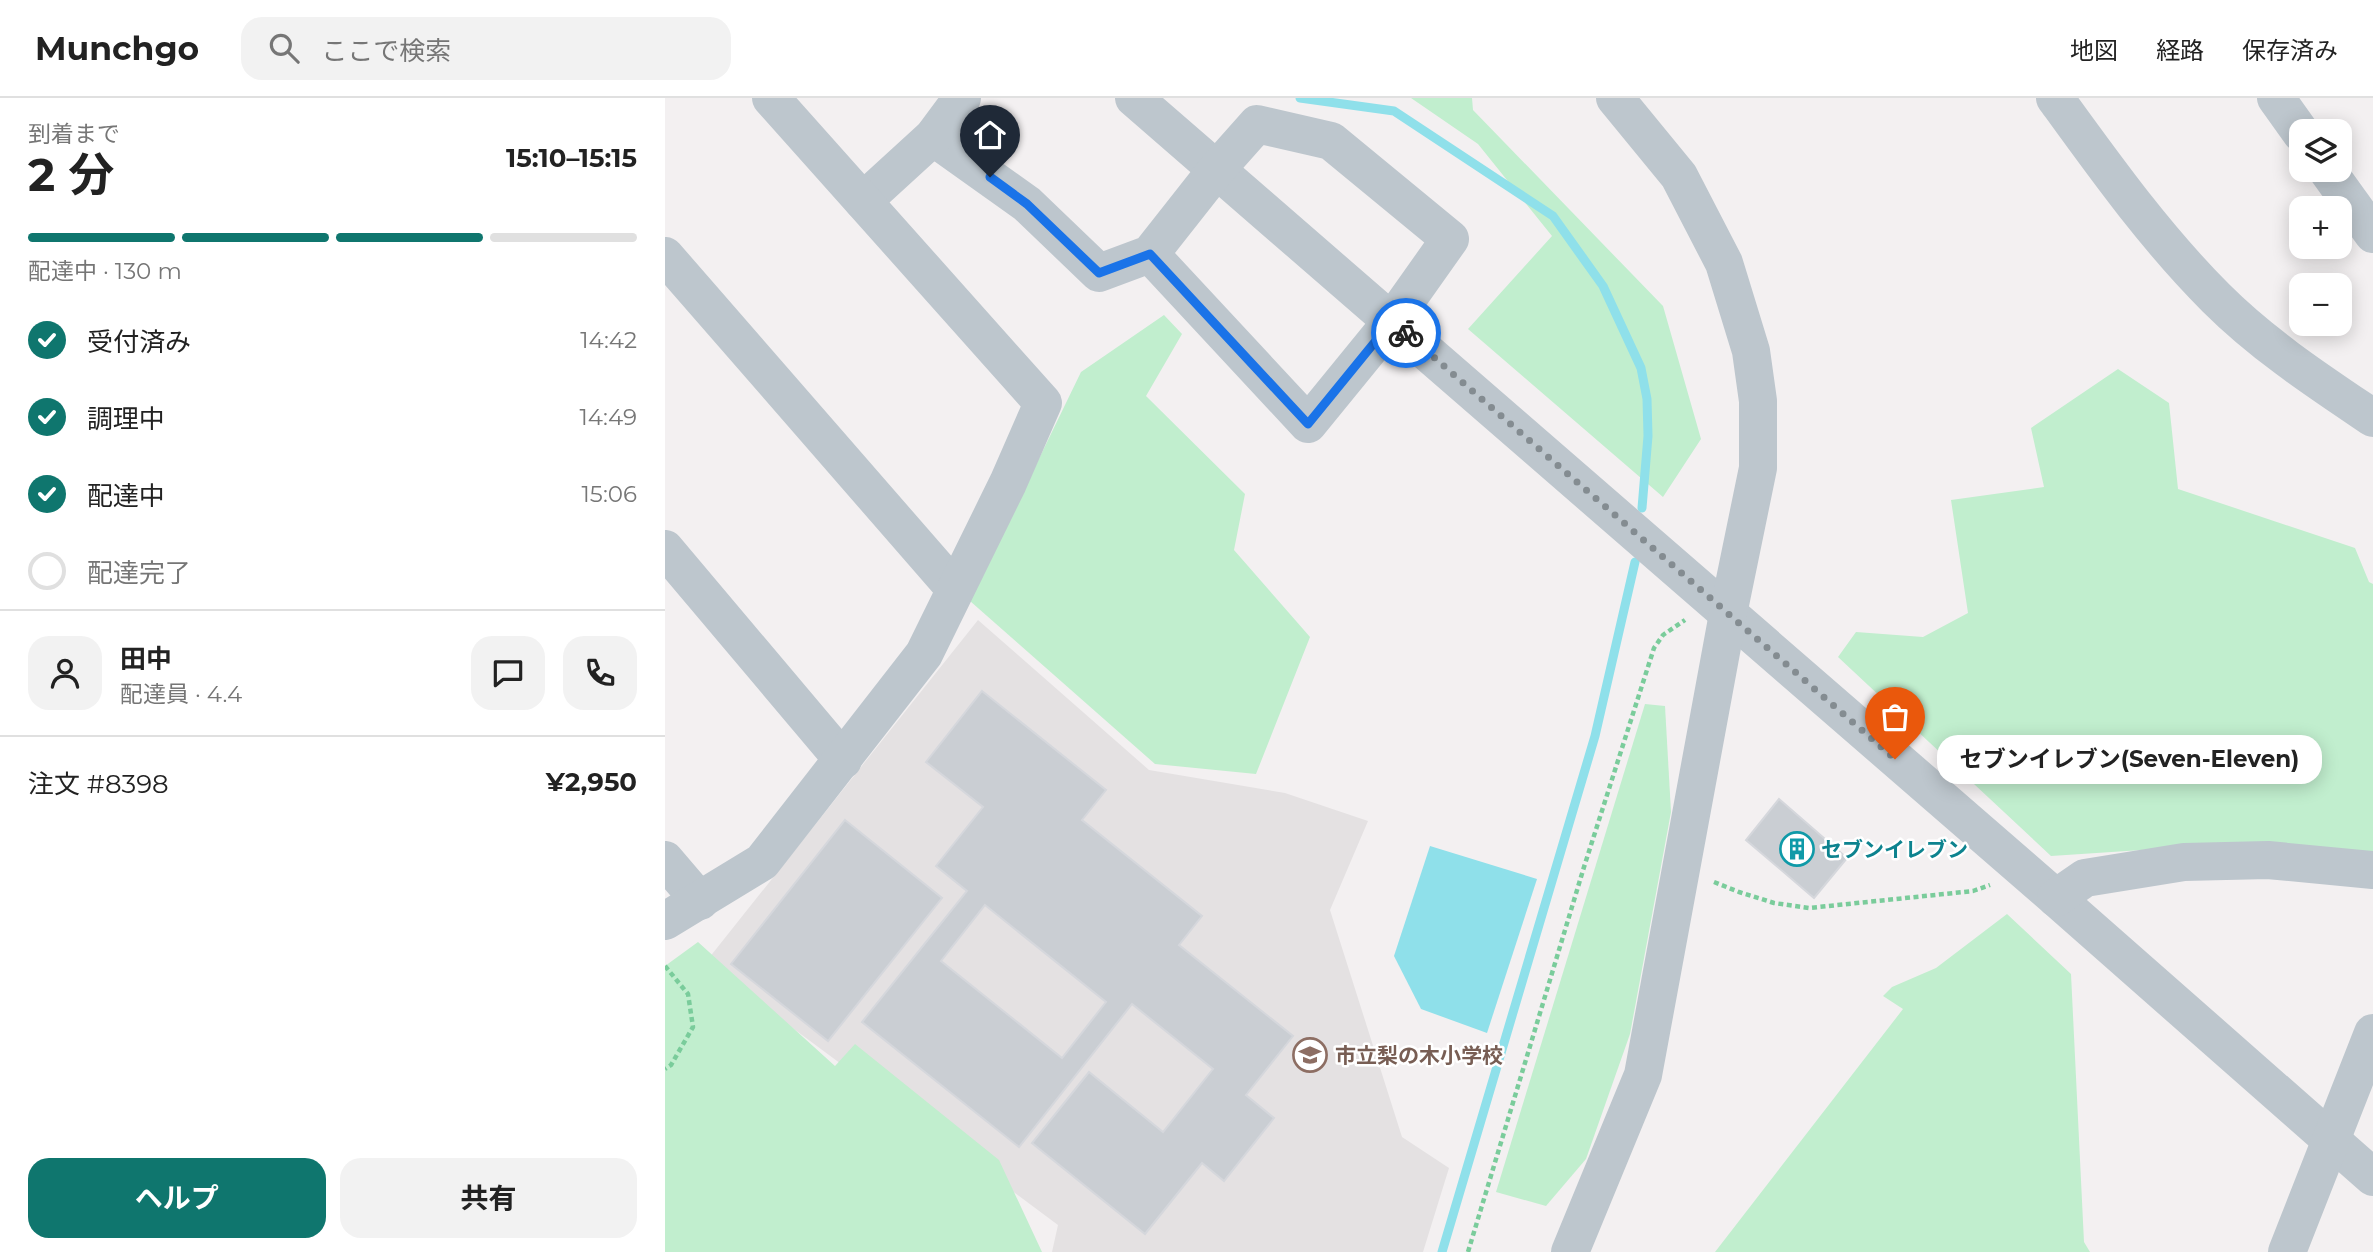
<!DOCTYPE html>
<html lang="ja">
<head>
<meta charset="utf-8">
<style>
  :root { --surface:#fff; --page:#f2f2f2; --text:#222; --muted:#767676; --line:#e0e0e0; --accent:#0f766e }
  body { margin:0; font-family:Montserrat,"Noto Sans JP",sans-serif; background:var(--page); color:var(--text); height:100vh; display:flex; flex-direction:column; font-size:26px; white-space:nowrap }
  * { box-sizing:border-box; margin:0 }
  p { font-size:23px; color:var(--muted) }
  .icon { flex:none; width:38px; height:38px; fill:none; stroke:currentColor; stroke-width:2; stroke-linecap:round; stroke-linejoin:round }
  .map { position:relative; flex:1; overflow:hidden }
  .details { display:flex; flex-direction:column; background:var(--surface); width:665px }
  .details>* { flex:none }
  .fabs { position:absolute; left:1624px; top:21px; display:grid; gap:14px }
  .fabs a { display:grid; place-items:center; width:63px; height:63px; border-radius:14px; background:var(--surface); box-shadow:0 4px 18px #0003; font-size:35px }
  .pin { position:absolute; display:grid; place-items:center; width:60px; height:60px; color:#fff; margin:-72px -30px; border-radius:50% 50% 50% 0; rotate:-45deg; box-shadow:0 0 7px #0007 }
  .pin .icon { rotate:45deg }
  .courier { position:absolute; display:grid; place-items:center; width:70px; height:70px; margin:-35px; border:5px solid #1a73e8; border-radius:50%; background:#fff; color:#222; box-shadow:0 2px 9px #0007 }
  .bubble { position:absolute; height:49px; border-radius:21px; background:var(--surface); box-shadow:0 4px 18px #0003; font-size:23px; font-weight:700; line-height:49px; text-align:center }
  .overview em { font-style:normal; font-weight:700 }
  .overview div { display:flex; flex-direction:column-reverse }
  .overview { display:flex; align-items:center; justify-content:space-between; height:119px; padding:0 28px }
  h1 { font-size:46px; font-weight:700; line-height:52px }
  .bar { display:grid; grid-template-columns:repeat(4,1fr); gap:10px 7px; align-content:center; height:84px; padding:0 28px }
  .bar i { height:9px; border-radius:5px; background:var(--line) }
  .bar .on { background:var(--accent) }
  .bar p { grid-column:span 4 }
  .line { display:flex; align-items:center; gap:18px; padding:0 28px; border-top:2px solid var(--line) }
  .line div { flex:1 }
  .round { display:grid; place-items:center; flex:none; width:74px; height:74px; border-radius:21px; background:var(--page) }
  ol { padding:0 28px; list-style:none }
  li { display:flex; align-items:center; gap:21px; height:77px }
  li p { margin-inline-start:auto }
  li .icon { padding:7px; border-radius:50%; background:var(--accent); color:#fff; stroke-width:4 }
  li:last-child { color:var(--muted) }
  li i { width:38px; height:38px; border:4px solid var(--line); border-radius:50% }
  .button { display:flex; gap:14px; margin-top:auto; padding:14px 28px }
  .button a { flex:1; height:80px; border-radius:21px; background:var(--accent); color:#fff; font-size:28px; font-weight:700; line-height:80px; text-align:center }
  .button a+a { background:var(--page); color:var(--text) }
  header { display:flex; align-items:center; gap:42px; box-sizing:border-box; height:98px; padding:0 35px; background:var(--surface); border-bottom:2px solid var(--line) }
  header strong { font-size:33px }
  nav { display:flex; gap:38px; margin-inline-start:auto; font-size:24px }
  .search { width:490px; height:63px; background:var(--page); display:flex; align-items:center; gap:18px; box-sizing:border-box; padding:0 24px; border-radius:21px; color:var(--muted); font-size:26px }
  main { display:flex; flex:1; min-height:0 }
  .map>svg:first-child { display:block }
  .education { fill:#e4e1e2 }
  .green { fill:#c1eece }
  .water { fill:#8fe0ea }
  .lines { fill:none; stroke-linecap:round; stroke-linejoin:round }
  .stream { stroke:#8fe0ea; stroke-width:9 }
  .building { fill:#caced3; stroke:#d5d7dc; stroke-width:2; fill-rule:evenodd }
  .path { stroke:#7acc9b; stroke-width:4.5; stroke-dasharray:5 3.5; stroke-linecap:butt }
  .minor { stroke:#bdc6cd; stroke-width:38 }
  .done { stroke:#848c91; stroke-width:7; stroke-dasharray:0 12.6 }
  .route { stroke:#1a73e8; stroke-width:9 }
  .labels { text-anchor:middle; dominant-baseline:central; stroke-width:5; stroke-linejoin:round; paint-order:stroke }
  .culture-label { font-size:21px; font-weight:bold; fill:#0d838f; stroke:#fff; text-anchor:start }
  .education-label { font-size:21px; font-weight:bold; fill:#785e54; stroke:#fff; text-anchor:start }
</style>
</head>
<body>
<header>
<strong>Munchgo</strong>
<div class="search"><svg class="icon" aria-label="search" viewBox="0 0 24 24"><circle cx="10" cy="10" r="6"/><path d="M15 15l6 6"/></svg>ここで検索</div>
<nav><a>地図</a><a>経路</a><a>保存済み</a></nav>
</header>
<main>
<section class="details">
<div class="overview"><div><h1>2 分</h1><p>到着まで</p></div><em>15:10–15:15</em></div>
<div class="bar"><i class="on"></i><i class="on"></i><i class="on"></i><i></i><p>配達中 · 130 m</p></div>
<ol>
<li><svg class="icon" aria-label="check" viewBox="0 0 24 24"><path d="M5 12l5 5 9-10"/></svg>受付済み<p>14:42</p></li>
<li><svg class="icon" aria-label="check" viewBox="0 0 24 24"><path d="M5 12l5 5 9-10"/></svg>調理中<p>14:49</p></li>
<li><svg class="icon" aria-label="check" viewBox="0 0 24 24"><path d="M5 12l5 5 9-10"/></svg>配達中<p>15:06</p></li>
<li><i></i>配達完了</li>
</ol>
<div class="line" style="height:126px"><a class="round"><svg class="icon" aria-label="person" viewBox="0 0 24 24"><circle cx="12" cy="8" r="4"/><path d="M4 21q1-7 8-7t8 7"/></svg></a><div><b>田中</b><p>配達員 · 4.4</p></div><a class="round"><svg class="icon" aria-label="chat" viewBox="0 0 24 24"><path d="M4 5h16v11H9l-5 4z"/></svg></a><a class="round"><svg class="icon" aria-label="phone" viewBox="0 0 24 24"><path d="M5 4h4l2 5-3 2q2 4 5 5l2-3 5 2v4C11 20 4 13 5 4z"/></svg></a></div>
<div class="line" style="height:91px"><div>注文 #8398</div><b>¥2,950</b></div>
<div class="button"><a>ヘルプ</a><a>共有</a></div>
</section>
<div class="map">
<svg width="1708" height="1154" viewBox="0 0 1708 1154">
  <rect width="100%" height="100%" fill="#f3f0f1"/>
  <path class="education" d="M313,522L484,672L620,695L703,723L665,812L737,1039L784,1070L758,1154H387L393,1127L40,865Z"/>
  <g class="green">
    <path d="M746,0H807L808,12L998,208L1036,341L998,399L803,231L887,138L813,46Z"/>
    <path d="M499,217L517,236L481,298L580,396L569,452L645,539L591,676L490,666L305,503L416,274Z"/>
    <path d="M1453,271L1504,305L1513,391L1690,450L1704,484L1708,486V757L1598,744L1386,758L1173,559L1191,534L1258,539L1303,515L1286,402L1379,389L1366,330Z"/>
    <path d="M980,606L1000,608L1006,714L965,936L921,1061L881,1108L831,1094Z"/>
    <path d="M1342,816L1406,876L1419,1144L1425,1154H1050L1238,911L1218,898L1227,889L1271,870Z"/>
    <path d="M33,844L170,968L190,946L334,1062L377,1154H0V868Z"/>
  </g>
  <path class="water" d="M765,748L872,781L822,935L756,911L729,858Z"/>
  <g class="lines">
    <g class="stream">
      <path d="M635,0L729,13L888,118L938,188L976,270L982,301L983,338L977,410"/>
      <path d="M777,1154L930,638L970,464"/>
    </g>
  </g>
  <g class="building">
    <path d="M317,593L441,692L417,722L537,818L514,847L628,938L581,997L609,1020L559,1083L537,1065L480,1136L367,1045L424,974L498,1034L548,971L467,906L354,1049L197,924L302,793L271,768L318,709L261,664ZM320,807L441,904L397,960L276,863Z"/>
    <path d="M1114,701L1182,760L1149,800L1081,742Z"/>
    <path d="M180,722L277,800L163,943L66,866Z"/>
  </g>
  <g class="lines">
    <g class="path">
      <path d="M1049,784L1074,794L1109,805L1144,810L1308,793L1325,787"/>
      <path d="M0,868L23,896L28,929L6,967L0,971"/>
      <path d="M803,1154L919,769L989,550L998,537L1020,522"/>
    </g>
    <g class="minor">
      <path d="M469,0L1391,800L1708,1079"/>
      <path d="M1390,0C1440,69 1490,139 1551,200C1598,247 1653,283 1708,320"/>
      <path d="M1611,0L1636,35"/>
      <path d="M268,39L362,106L434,175L485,156L552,71L592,26L666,43L785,141L727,223L643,326L485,156"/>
      <path d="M1662,72L1708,136"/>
      <path d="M198,103L268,39L297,0"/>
      <path d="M0,158L290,491"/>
      <path d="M0,451L178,662"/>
      <path d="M0,762L35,803"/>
      <path d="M1391,800L1420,780L1519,764L1603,762L1708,772"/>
      <path d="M0,823L97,764L259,556L343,385L378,305L106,0"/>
      <path d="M905,1154L978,977L1063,516L1093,370V303L1086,253L1059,165L1014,78L950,0"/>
      <path d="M1622,1154L1708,935"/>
    </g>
  </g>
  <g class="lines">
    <path class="done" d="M741,235L1230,661"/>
    <path class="route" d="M325,79L362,106L434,175L485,156L643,326L727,223L741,235"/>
  </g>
  <defs>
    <g id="building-ring" transform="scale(1.75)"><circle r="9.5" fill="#fff" stroke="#0f9aa8" stroke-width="1.5"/><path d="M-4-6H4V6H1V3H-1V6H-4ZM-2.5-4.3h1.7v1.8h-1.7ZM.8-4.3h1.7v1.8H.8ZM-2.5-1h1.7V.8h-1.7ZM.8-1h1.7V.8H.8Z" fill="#0f9aa8"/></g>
    <g id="school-ring" transform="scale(1.75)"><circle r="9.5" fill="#fff" stroke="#8d6e63" stroke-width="1.5"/><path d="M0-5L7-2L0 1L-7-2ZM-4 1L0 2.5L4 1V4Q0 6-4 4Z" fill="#8d6e63"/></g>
  </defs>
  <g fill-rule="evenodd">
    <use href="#building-ring" x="1132" y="751"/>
    <use href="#school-ring" x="645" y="957"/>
  </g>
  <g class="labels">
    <g class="culture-label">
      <text x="1156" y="751">セブンイレブン</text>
    </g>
    <g class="education-label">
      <text x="670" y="957">市立梨の木小学校</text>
    </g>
  </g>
</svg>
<div class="fabs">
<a><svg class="icon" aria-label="layers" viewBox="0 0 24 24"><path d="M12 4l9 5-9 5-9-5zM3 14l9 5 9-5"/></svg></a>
<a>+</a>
<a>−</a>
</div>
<div class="pin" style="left:1230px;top:661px;background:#ea580c"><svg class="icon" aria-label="bag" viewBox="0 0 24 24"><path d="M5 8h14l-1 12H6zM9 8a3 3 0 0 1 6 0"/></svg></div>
<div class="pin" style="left:325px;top:79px;background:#1f2937"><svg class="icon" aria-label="home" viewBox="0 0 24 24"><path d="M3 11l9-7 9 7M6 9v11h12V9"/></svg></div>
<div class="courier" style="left:741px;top:235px"><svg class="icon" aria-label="bike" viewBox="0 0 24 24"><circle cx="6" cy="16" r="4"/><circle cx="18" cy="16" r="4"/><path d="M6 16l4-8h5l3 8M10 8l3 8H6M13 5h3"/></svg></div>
<div class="bubble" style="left:1272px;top:637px;width:385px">セブンイレブン(Seven-Eleven)</div>
</div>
</main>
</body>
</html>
